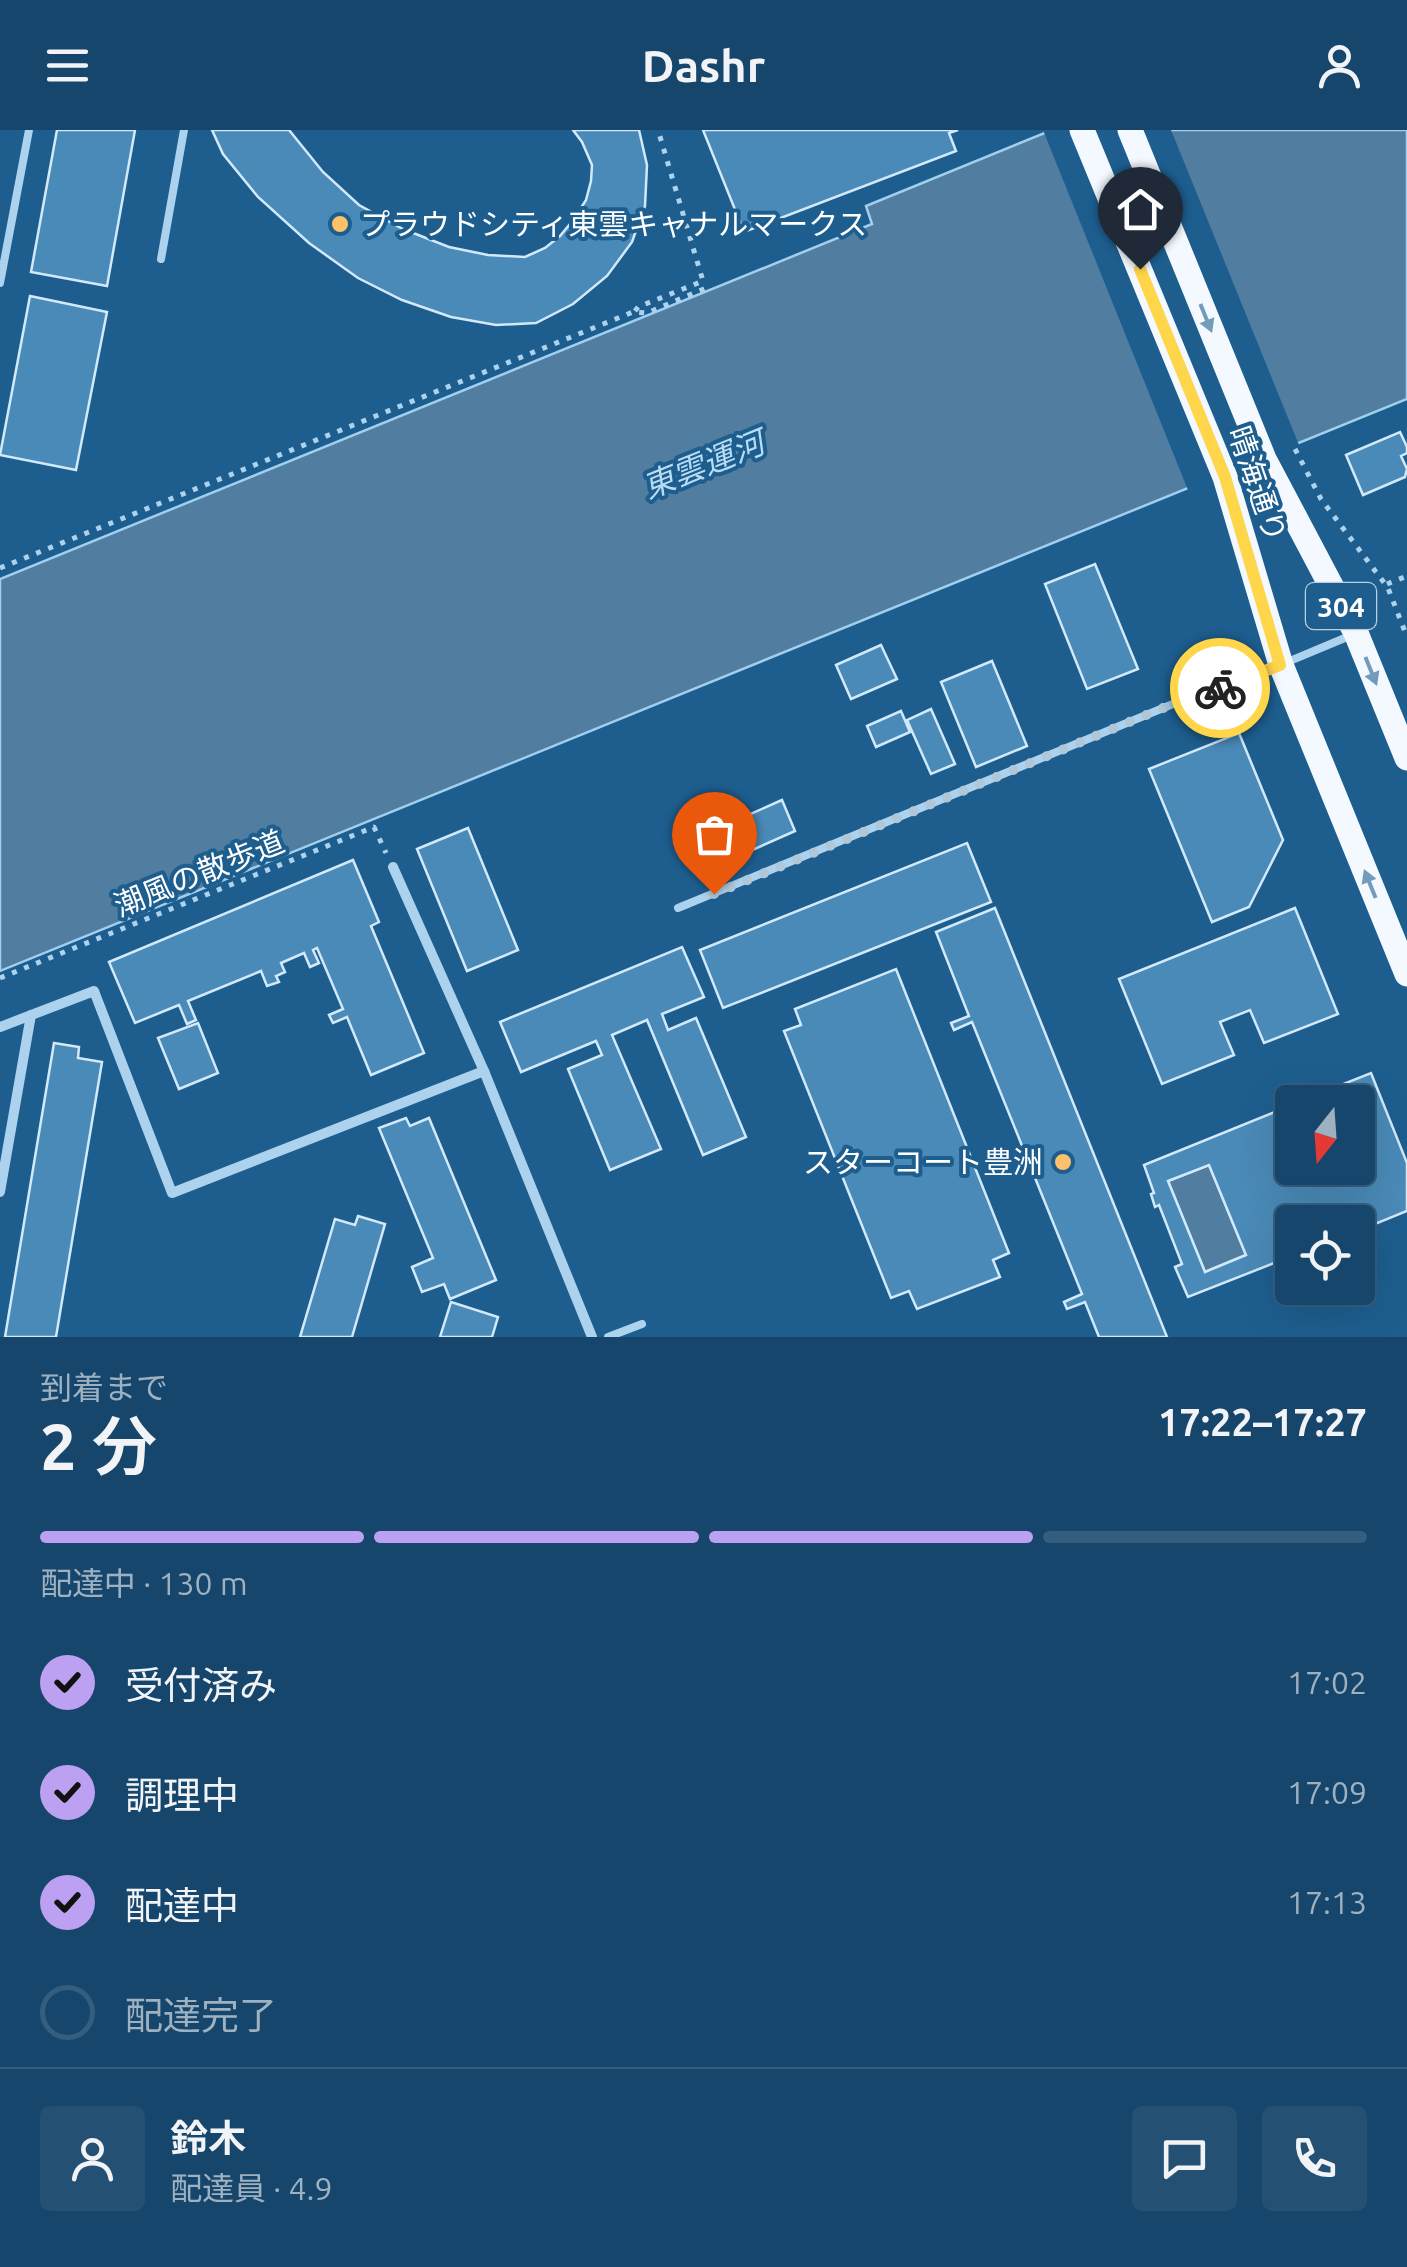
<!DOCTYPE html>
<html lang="ja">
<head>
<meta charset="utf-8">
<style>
  :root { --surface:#16466b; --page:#235073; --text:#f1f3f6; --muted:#9eb1c1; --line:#355e7e; --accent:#bca0f2 }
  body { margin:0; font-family:Ubuntu,"Noto Sans JP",sans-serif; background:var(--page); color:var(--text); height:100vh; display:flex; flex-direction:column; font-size:38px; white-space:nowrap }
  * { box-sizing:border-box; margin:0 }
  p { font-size:32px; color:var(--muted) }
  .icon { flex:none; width:55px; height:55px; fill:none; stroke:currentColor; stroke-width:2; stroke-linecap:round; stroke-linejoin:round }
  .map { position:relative; height:1207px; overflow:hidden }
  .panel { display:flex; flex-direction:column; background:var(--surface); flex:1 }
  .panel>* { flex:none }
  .needle { width:65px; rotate:197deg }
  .controls { position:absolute; left:1275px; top:955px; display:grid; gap:20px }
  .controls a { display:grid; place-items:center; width:100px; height:100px; border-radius:10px; background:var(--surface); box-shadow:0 10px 40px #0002,0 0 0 2px var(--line); font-size:50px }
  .pin { position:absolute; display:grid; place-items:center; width:85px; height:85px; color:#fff; margin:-102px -42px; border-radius:50% 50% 50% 0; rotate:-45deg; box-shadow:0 0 10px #0007 }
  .pin .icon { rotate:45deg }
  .courier { position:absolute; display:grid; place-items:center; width:100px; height:100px; margin:-50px; border:8px solid #ffd54a; border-radius:50%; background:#fff; color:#222; box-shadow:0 2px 12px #0007 }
  .head em { font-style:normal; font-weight:600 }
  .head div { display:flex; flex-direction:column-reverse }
  .head { display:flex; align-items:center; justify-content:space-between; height:170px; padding:0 40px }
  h1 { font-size:65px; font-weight:600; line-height:75px }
  .bar { display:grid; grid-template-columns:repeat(4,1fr); gap:15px 10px; align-content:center; height:120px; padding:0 40px }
  .bar i { height:12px; border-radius:8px; background:var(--line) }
  .bar .active { background:var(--accent) }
  .bar p { grid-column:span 4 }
  .line { display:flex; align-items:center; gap:25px; padding:0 40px; border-top:2px solid var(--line) }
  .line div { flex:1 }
  .round { display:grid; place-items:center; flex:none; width:105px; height:105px; border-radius:10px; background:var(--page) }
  ol { padding:0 40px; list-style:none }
  li { display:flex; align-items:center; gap:30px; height:110px }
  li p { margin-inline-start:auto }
  li .icon { padding:10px; border-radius:50%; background:var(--accent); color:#111; stroke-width:4 }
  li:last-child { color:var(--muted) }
  li i { width:55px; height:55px; border:5px solid var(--line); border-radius:50% }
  header { display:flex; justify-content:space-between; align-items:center; height:130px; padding:0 40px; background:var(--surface); font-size:45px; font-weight:600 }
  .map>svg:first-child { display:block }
  .water { fill:#507da0; stroke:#a0cfef; stroke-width:2.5 }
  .pier { fill:#1d5e8f }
  .building { fill:#4a8ab8; stroke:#d2e9fa; stroke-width:2.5; fill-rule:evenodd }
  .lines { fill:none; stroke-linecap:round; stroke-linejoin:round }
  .path { stroke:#acd2ed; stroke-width:5; stroke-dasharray:5 8; stroke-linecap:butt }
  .lane { stroke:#acd2ed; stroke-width:8 }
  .street { stroke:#acd2ed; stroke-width:10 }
  .primary { stroke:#f3f9ff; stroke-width:25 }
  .oneway { fill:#739cbc }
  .done { stroke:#b0c7d8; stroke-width:10; stroke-dasharray:0 18 }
  .route { stroke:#ffd54a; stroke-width:12 }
  .poi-dot { fill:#fdc06b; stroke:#1d5e8f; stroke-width:4 }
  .labels { text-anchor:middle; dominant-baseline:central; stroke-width:8; stroke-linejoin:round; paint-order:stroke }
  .shield { fill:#1d5e8f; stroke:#bbcfdd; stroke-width:2.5 }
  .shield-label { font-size:28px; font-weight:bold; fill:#fff }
  .poi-label { font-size:30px; fill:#fff; stroke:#1d5e8f; text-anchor:start }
  .street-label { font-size:30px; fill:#fff; stroke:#1d5e8f }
  .water-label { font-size:32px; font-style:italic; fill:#b8dcf4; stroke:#1d5e8f }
</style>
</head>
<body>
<header><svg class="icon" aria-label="menu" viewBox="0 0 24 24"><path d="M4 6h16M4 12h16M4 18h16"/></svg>Dashr<svg class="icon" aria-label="person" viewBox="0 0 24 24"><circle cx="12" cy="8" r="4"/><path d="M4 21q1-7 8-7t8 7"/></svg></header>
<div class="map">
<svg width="1407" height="1207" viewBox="0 0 1407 1207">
  <rect width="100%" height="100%" fill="#1d5e8f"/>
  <g class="water">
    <path d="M1052,0H1407V269L0,841V449L872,94L866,76Z"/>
    <path d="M1209,1035L1246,1125L1205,1142L1168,1051Z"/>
  </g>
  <path class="pier" d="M1043,0H1171L1299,315L1188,360Z"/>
  <g class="building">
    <path d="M57,0H135L107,156L31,142Z"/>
    <path d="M212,0H289L323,42L359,75L403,99L449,117L488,125L525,127L545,118L560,106L574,89L586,70L591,51L592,35L582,12L573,0H639L647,35L645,76L632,112L607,146L573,174L536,193L496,195L451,187L402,170L358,148L309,113L258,67L223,24Z"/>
    <path d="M703,0H958L949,3L956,21L744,102Z"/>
    <path d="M30,166L107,182L76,340L0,325Z"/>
    <path d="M1400,302L1407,317V323L1401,326L1407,339L1405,347L1363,365L1346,325Z"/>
    <path d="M1095,434L1138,539L1087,559L1045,454Z"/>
    <path d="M881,515L897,549L851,569L836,535Z"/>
    <path d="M992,531L1027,616L976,637L941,552Z"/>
    <path d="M931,579L955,634L931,644L907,590Z"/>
    <path d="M901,581L910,602L876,617L867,596Z"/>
    <path d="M1239,603L1283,710L1249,777L1212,792L1149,639Z"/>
    <path d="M782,670L795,701L750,721L737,690Z"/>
    <path d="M468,698L518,820L467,841L417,719Z"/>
    <path d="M967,713L991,772L723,878L700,820Z"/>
    <path d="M353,730L379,792L371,796L424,923L371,945L347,887L333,893L329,885L343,879L317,818L313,820L319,833L310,837L304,823L281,833L285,842L276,846L279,852L267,856L261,841L188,871L196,890L187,894L179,875L135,893L109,832Z"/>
    <path d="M995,778L1167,1207H1099L1085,1172L1067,1179L1064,1172L1082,1164L972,892L954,900L951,893L969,886L936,802Z"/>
    <path d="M1295,778L1338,884L1264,913L1250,880L1220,892L1234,925L1162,954L1119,849Z"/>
    <path d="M682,817L704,867L662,884L668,900L696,888L746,1007L703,1025L647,890L612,905L661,1019L610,1040L568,939L602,925L596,911L521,942L500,892Z"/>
    <path d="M896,839L1009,1123L993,1130L1000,1147L917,1179L909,1161L891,1168L784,901L801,895L795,879Z"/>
    <path d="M198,893L218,943L179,959L158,908Z"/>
    <path d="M54,913L79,917L78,928L102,932L56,1207H5Z"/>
    <path d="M1371,943L1407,1033V1081L1358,1101V1092H1292V1126L1188,1167L1175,1137L1182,1134L1159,1075L1155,1077L1151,1064L1154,1063L1144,1035L1292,975V1038H1358V972H1298ZM1209,1035L1246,1125L1205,1142L1168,1051Z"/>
    <path d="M406,988L410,996L429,988L496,1150L450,1169L444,1154L422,1162L412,1137L433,1128L379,998Z"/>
    <path d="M358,1086L385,1094L352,1207H300L335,1089L355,1095Z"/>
    <path d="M451,1172L498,1187L492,1207H440Z"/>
  </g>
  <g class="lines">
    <g class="path">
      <path d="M635,181L638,177L703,151L658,0"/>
      <path d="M1295,319L1321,369L1388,458L1407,507"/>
      <path d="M0,438L633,182L647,183L706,158"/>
      <path d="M1387,454L1407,446"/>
      <path d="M0,848L374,697L386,723"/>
    </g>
    <g class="lane">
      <path d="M161,129L184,0"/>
      <path d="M0,153L29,0"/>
      <path d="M678,778L1185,569L1237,553L1352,505"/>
      <path d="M608,1207L642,1194"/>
    </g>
    <g class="street">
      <path d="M393,737L484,941L592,1207"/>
      <path d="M0,897L94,861L172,1063L484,941"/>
      <path d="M0,1062L31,885"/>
    </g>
    <g class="primary">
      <path d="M1082,0L1225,347L1281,535L1407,844"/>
      <path d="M1130,0L1264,329L1356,503L1407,628"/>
    </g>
  </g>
  <defs><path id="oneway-solid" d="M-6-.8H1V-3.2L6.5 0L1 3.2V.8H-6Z" transform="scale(2.5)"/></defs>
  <g class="oneway">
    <use href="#oneway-solid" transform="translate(1206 188) rotate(68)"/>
    <use href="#oneway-solid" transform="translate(1371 541) rotate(68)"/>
    <use href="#oneway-solid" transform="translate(1370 754) rotate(-112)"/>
  </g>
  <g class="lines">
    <path class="done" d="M714,764L1185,569L1220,558"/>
    <path class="route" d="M1140,139L1225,347L1280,535L1220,558"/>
  </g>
  <g class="poi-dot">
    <circle cx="340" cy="94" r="10"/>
    <circle cx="1063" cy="1032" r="10"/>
  </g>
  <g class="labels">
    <rect class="shield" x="1306" y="453" width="70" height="46" rx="8"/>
    <g class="shield-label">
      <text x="1341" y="476">304</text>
    </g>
    <g class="poi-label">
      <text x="360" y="94">プラウドシティ東雲キャナルマークス</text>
      <text x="1043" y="1032" text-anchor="end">スターコート豊洲</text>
    </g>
    <g class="street-label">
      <text transform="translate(1258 354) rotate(71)">晴海通り</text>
      <text transform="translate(199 743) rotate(-22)">潮風の散歩道</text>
    </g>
    <g class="water-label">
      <text transform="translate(703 334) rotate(-22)">東雲運河</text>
    </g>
  </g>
</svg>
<div class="controls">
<a><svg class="needle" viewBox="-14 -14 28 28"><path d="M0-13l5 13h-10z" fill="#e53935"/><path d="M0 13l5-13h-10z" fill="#9eb1c1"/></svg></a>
<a><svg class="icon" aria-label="locate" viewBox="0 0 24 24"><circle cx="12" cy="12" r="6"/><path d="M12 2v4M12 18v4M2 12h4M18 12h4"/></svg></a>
</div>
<div class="pin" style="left:714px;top:764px;background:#ea580c"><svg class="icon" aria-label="bag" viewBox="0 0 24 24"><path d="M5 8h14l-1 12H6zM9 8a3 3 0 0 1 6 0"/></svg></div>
<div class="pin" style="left:1140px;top:139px;background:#1f2937"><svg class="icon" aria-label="home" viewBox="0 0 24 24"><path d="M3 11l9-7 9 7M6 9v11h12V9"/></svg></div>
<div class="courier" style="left:1220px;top:558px"><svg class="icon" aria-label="bike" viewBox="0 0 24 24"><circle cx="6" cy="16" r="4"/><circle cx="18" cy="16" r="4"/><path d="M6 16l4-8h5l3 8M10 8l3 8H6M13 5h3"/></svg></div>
</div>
<section class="panel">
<div class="head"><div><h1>2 分</h1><p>到着まで</p></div><em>17:22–17:27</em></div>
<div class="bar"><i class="active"></i><i class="active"></i><i class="active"></i><i></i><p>配達中 · 130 m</p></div>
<ol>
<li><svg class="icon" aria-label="check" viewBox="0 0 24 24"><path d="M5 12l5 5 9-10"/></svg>受付済み<p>17:02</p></li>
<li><svg class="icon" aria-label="check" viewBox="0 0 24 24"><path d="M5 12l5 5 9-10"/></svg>調理中<p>17:09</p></li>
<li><svg class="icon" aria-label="check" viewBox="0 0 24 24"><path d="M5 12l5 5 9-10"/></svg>配達中<p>17:13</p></li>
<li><i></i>配達完了</li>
</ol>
<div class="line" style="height:180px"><a class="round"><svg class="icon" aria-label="person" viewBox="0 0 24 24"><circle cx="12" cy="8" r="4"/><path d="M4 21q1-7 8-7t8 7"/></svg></a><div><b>鈴木</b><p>配達員 · 4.9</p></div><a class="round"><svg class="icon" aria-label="chat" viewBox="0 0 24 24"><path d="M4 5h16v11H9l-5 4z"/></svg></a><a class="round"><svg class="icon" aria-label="phone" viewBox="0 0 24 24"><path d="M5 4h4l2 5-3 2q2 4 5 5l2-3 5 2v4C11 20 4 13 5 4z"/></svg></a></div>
</section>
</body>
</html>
